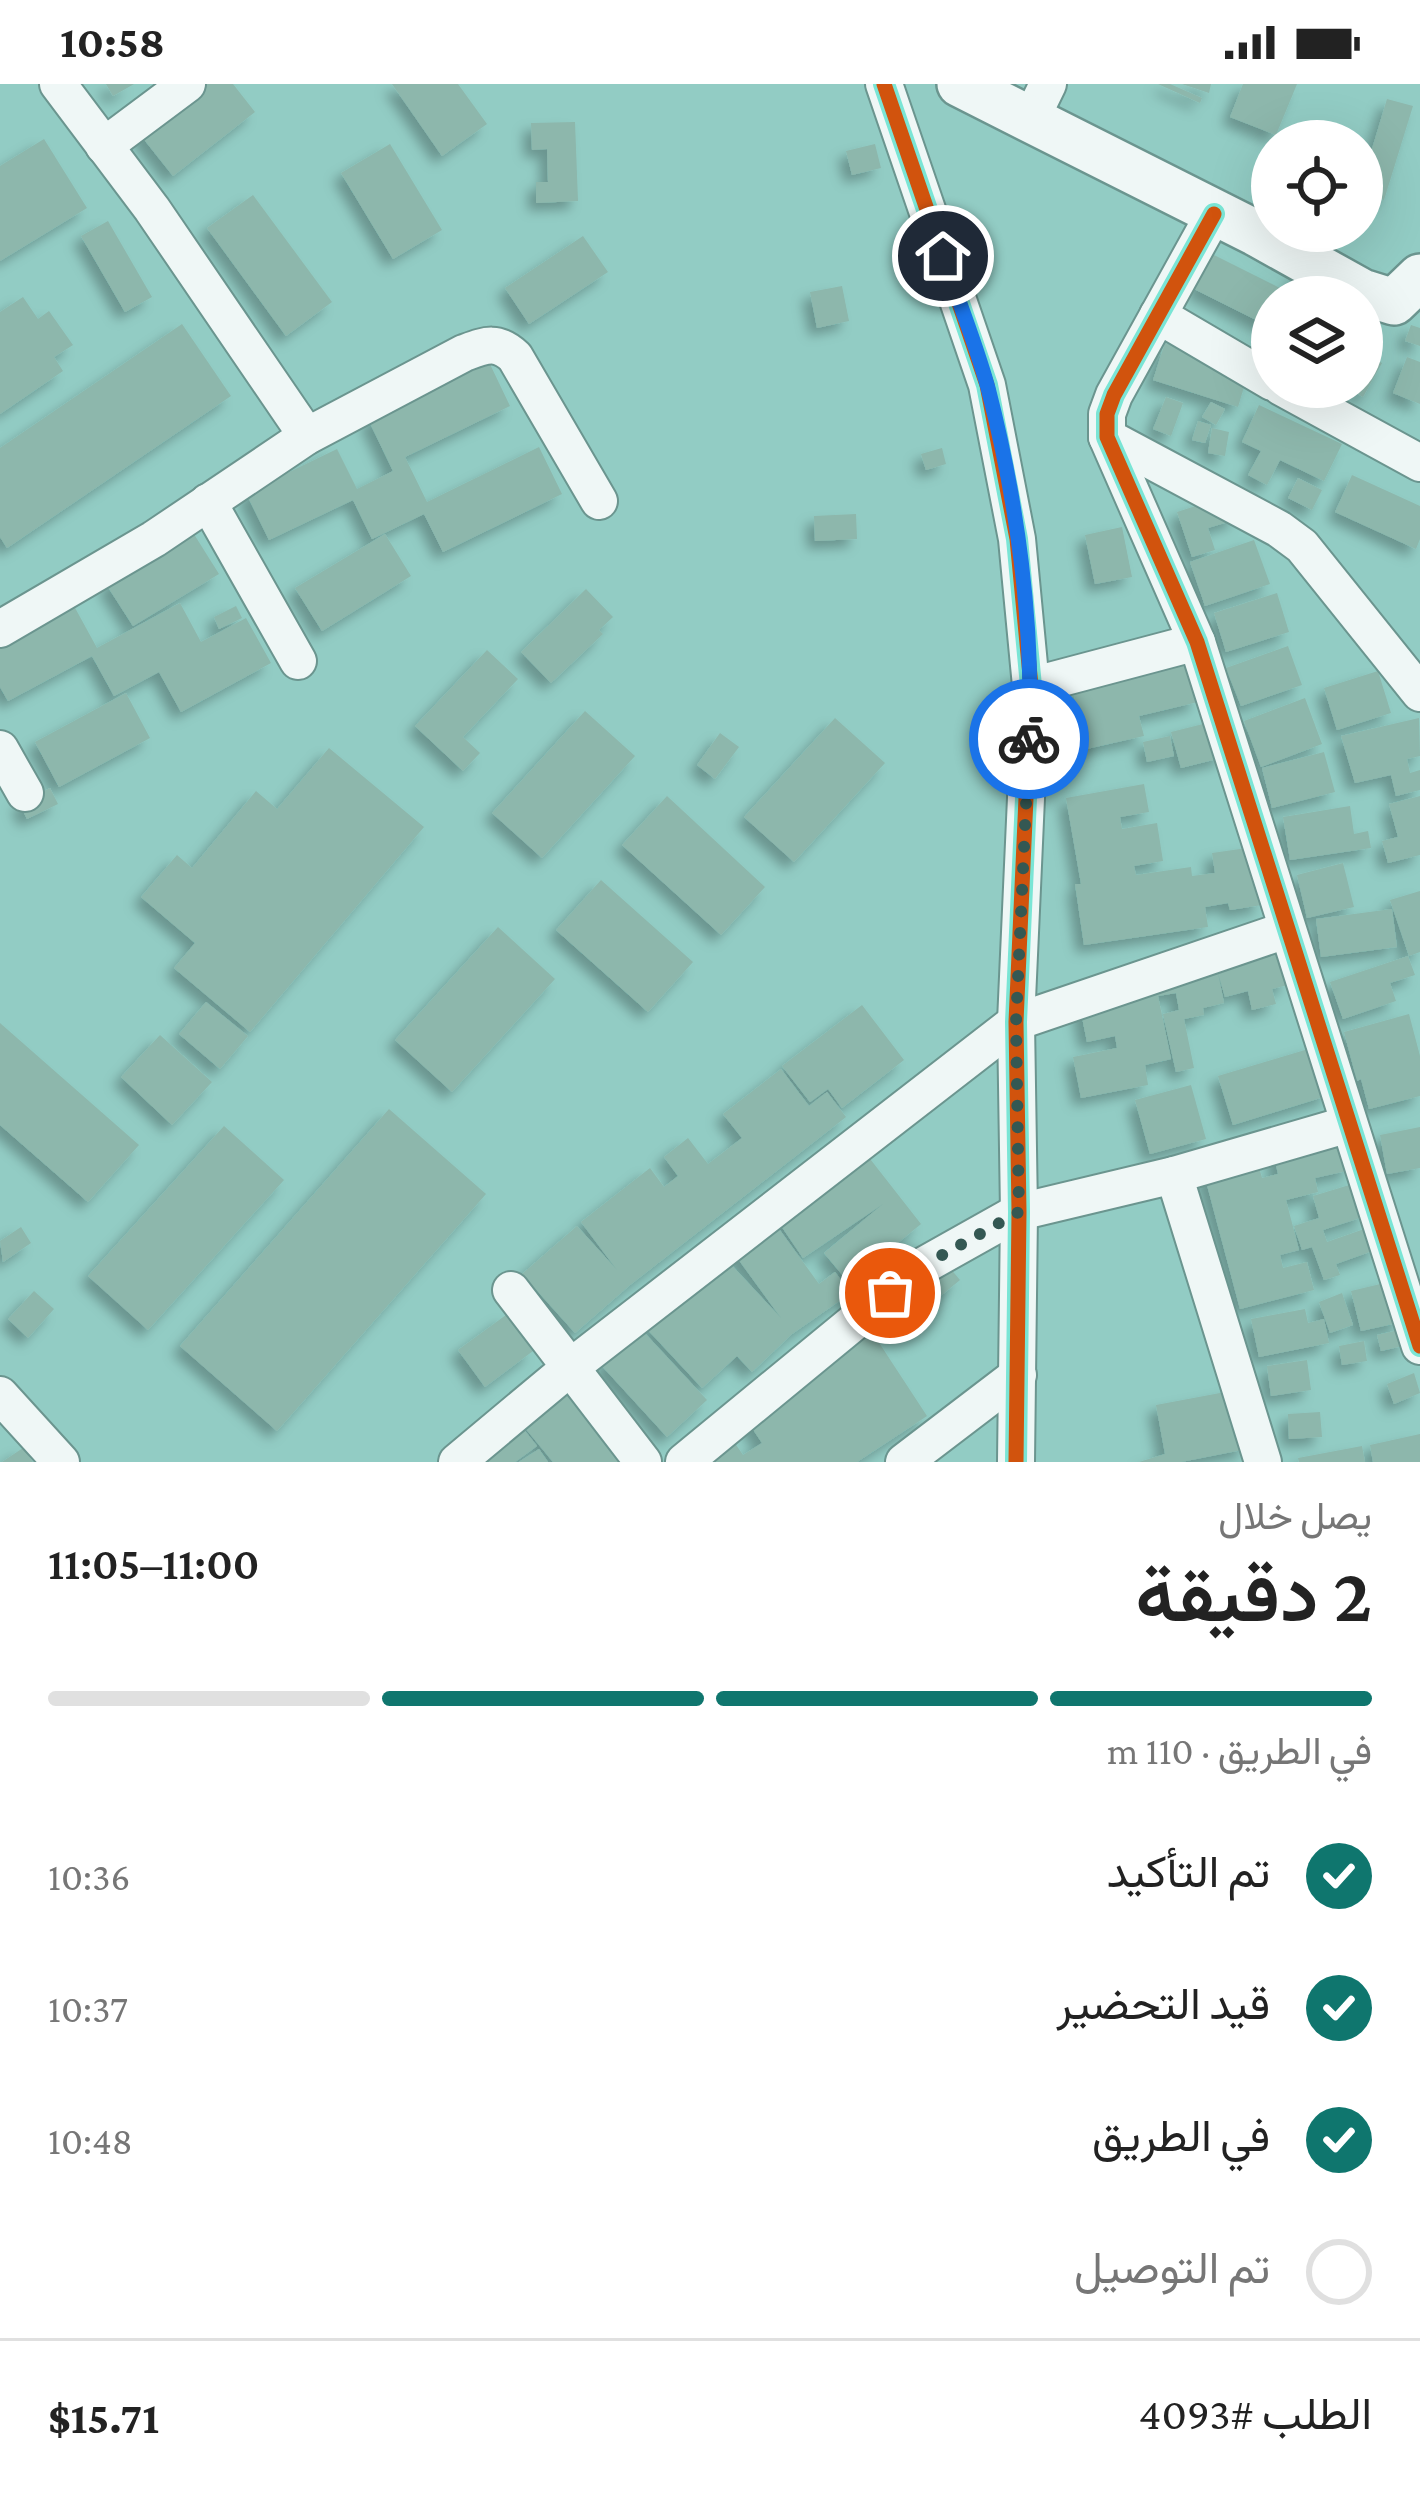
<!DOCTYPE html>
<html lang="ar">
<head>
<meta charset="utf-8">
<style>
  :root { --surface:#fff; --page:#f2f2f2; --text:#222; --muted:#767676; --line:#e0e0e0; --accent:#0f766e }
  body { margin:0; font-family:"Crimson Pro",Vazirmatn,serif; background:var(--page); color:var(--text); direction:rtl; height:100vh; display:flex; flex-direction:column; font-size:45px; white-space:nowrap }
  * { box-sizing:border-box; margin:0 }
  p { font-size:39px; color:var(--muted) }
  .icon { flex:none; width:66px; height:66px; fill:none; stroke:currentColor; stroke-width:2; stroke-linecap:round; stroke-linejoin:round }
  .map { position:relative; height:1378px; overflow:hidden; direction:ltr }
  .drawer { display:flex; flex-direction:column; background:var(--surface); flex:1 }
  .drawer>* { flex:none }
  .tools { position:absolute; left:1251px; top:36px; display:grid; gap:24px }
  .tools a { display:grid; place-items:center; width:132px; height:132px; border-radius:50%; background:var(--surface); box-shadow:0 12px 48px #0002; font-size:60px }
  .pin { position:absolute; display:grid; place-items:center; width:102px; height:102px; color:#fff; margin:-51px; border:6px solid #fff; border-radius:50%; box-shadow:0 3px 12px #0007 }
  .courier { position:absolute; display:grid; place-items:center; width:120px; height:120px; margin:-60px; border:9px solid #1a73e8; border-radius:50%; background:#fff; color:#222; box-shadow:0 3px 15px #0007 }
  .headline em { font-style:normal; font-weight:600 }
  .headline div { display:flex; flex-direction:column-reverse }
  .headline { display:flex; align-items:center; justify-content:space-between; height:204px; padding:0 48px }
  h1 { font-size:78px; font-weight:600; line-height:90px }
  .bar { display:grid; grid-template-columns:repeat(4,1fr); gap:18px 12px; align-content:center; height:144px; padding:0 48px }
  .bar i { height:15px; border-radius:9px; background:var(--line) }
  .bar .on { background:var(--accent) }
  .bar p { grid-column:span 4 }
  .line { display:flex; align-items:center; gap:30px; padding:0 48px; border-top:3px solid var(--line) }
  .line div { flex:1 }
  ol { padding:0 48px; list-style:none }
  li { display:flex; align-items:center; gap:36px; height:132px }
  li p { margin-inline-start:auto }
  li .icon { padding:12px; border-radius:50%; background:var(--accent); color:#fff; stroke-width:4 }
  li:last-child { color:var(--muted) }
  li i { width:66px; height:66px; border:6px solid var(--line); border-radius:50% }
  .status { display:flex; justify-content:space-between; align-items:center; height:84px; padding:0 60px; background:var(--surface); direction:ltr }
  .status svg { height:33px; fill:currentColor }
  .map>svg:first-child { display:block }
  .building { fill:#8db7ac; filter:url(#shadow) }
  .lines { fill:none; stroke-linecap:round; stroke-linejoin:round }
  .minor-casing { stroke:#6b958f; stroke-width:40 }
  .tertiary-casing { stroke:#6b958f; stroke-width:50 }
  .minor { stroke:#eff7f6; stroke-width:36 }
  .tertiary { stroke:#eff7f6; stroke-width:45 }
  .cycleway-casing { stroke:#7ae5d5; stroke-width:22 }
  .cycleway { stroke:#d1530d; stroke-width:15 }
  .done { stroke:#345853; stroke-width:12; stroke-dasharray:0 21.6 }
  .route { stroke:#1a73e8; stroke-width:15 }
</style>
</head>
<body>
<div class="status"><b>10:58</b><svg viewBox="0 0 49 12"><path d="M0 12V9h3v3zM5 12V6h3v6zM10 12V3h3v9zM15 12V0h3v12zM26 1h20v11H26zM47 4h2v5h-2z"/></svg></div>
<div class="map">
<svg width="1420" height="1378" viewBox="0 0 1420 1378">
  <defs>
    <filter id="shadow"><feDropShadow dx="-8" dy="8" stdDeviation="6" flood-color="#0004"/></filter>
  </defs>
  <rect width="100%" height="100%" fill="#92ccc4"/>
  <g class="building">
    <path d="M106,0H134L113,12Z"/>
    <path d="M199,0H233L255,28L173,92L138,48Z"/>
    <path d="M392,0H458L487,40L442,72Z"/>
    <path d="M1158,0H1170L1202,14L1200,19Z"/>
    <path d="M1182,0H1211L1209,9Z"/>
    <path d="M1243,0H1297L1276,51L1230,33Z"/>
    <path d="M1387,15L1413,22L1384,116L1362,109V98Z"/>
    <path d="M575,38L578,117L536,119V98H548L547,65L532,66L531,39Z"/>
    <path d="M44,55L87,124L0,177V82Z"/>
    <path d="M390,60L442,146L393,175L341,89Z"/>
    <path d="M875,60L881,84L852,91L846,67Z"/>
    <path d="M253,111L332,218L286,252L207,144Z"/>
    <path d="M108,137L152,213L125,228L81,152Z"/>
    <path d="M583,152L608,188L529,240L505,204Z"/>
    <path d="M1212,170L1288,208L1300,185L1311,191L1300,213H1272V244L1194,205Z"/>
    <path d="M842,202L849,237L817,244L810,208Z"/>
    <path d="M23,213L38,235L49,227L73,261L54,273L63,287L0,330V228Z"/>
    <path d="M182,240L231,312L7,464L0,453V364Z"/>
    <path d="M1411,241L1420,244V262L1405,257Z"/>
    <path d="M1165,259L1249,286L1238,323L1153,296Z"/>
    <path d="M1362,268L1382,279L1363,313L1346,303H1362Z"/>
    <path d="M1407,273L1420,278V320L1393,309Z"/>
    <path d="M488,276L510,322L405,373L427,418L539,363L562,410L443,468L424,430L372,455L353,416L269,456L246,409L337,365L357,405L393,387L368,335Z"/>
    <path d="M1166,313L1183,319L1171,352L1153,345Z"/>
    <path d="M1211,318L1225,325L1216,341L1202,333Z"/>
    <path d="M1259,321L1342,360L1324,397L1280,376L1267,401L1248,391L1261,367L1242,358Z"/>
    <path d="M1198,337L1211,341L1205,359L1192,356Z"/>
    <path d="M1212,344L1229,348L1225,372L1208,369Z"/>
    <path d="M942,364L946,380L926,386L921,370Z"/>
    <path d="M1352,391L1420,422V455L1416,465L1335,428Z"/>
    <path d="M1298,394L1322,406L1312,426L1288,414Z"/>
    <path d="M1230,411L1238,435L1208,444L1215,466L1192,473L1177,428Z"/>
    <path d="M856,430L857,455L815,457L814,432Z"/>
    <path d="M1122,443L1132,493L1095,500L1085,451Z"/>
    <path d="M192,447L219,490L133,542L106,500Z"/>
    <path d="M385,450L411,492L322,547L295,504Z"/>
    <path d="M1254,456L1270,500L1205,522L1190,478Z"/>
    <path d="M586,505L613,533L599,546L603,550L551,599L521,568Z"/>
    <path d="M1277,509L1289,548L1226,568L1214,529Z"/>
    <path d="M180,519L201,558L246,534L271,579L181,628L159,588L114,612L92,572L8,617L0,603V562L74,522L97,564Z"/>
    <path d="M236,522L242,534L219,545L214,533Z"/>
    <path d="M1288,562L1302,601L1241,622L1226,584Z"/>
    <path d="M487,566L518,595L463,653L480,669L463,687L415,642Z"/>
    <path d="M1189,580L1198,618L1139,632L1144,652L1069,669L1062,637L1079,633L1073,607Z"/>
    <path d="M1378,587L1391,629L1337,646L1324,604Z"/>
    <path d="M126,609L150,654L59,703L35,658Z"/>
    <path d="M1305,614L1322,660L1261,683L1244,637Z"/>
    <path d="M585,627L635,672L542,774L492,729Z"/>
    <path d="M835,634L885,679L794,778L744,733Z"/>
    <path d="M1419,634L1420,672L1407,675L1410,689L1420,686V706L1396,712L1391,691L1355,699L1341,652Z"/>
    <path d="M1215,637L1225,673L1181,684L1171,648Z"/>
    <path d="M720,649L739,663L715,695L697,681Z"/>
    <path d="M1170,652L1174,672L1147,678L1143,658Z"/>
    <path d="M329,664L424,743L250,948L174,884L195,859L141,813L177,771L192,784L256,707L277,725Z"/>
    <path d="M1324,668L1335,708L1272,724L1262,684Z"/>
    <path d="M1144,700L1149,728L1120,733L1122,745L1157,739L1163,777L1134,782L1136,791L1191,783L1192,792L1215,789L1212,769L1254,763L1262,821L1230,826L1228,819L1205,823L1208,843L1084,861L1075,800H1081L1066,714Z"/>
    <path d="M50,704L58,720L27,735L19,719Z"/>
    <path d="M667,712L765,803L721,851L622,761Z"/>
    <path d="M1420,712V771L1388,779L1382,757L1398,753L1389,720Z"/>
    <path d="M1350,722L1354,750L1368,747L1371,764L1290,776L1283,733Z"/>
    <path d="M1343,779L1354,823L1307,834L1297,791Z"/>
    <path d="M601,796L693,878L648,928L556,846Z"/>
    <path d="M1420,807V868L1409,872L1390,816Z"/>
    <path d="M1392,825L1397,863L1321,873L1316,835Z"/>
    <path d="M498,843L555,895L452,1008L395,956Z"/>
    <path d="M1277,857L1288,901L1272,905L1276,920L1252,926L1248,907L1225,913L1218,889L1224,919L1203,924L1204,931L1184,935L1194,984L1176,988L1163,930L1179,926L1176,909L1158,912L1171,975L1145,981L1148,1001L1081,1014L1073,973L1117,964L1115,952L1087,958L1077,909Z"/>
    <path d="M1408,872L1415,891L1390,899L1396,917L1343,935L1330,898Z"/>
    <path d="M206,918L248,952L220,985L179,950Z"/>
    <path d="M862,921L904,976L842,1024L828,1005L810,1018L782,982Z"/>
    <path d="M1409,930L1420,972V1012L1369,1025L1361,995L1357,997L1344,948Z"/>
    <path d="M0,939L139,1061L88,1118L0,1041Z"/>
    <path d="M160,951L212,998L172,1041L121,993Z"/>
    <path d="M1315,963L1330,1011L1233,1041L1218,992Z"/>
    <path d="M781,985L809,1022L827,1008L846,1033L630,1201L575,1249L522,1190L577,1142L617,1186L581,1138L650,1084L664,1103L678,1092L664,1073L688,1054L708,1080L742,1054L723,1030Z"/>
    <path d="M1191,1001L1206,1055L1150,1070L1135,1016Z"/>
    <path d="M389,1025L486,1110L277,1347L180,1262Z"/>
    <path d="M224,1042L284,1096L148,1246L88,1192Z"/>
    <path d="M1420,1043V1084L1387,1090L1380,1051Z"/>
    <path d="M1341,1046L1351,1086L1315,1094L1318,1108L1286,1116L1299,1166L1280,1171L1283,1184L1307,1178L1314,1206L1240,1225L1203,1086L1256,1072L1262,1094L1278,1090L1272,1063Z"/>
    <path d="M867,1071L921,1140L849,1199L824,1169L883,1120L803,1174L775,1133Z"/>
    <path d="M1356,1099L1366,1132L1323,1146L1327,1158L1370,1143L1378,1165L1336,1180L1340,1191L1324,1196L1312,1163L1302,1166L1294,1142L1319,1134L1313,1112Z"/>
    <path d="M774,1138L819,1200L835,1188L851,1209L792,1250L752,1288L737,1272L702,1304L646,1244L724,1173L781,1234L733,1168Z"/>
    <path d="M21,1143L31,1159L3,1178L0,1157Z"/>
    <path d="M945,1178L960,1196L937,1215L923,1197Z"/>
    <path d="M1393,1197L1402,1238L1361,1247L1351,1207Z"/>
    <path d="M34,1207L54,1225L28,1254L8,1235Z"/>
    <path d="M1342,1209L1353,1241L1330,1249L1319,1218Z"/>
    <path d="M1305,1225L1308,1239L1324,1235L1329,1259L1259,1273L1251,1235Z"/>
    <path d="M506,1231L533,1267L485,1303L458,1266Z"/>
    <path d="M641,1245L707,1316L667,1353L601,1281Z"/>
    <path d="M1403,1245L1407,1261L1381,1267L1377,1251Z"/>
    <path d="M872,1248L927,1332L857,1378H691L730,1352L743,1371L762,1359L744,1332Z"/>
    <path d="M1364,1257L1367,1277L1342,1281L1339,1262Z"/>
    <path d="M1307,1276L1311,1306L1271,1312L1267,1282Z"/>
    <path d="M1414,1289L1420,1309L1394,1320L1387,1300Z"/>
    <path d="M565,1303L623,1374L618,1378H553L521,1339Z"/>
    <path d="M1236,1306L1247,1365L1181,1378H1139L1165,1370L1156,1321Z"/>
    <path d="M1320,1328L1322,1353L1289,1355L1288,1330Z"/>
    <path d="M518,1338L537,1362L515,1378H467Z"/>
    <path d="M1420,1350V1378H1373L1370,1361Z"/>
    <path d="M1362,1362L1365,1378H1299L1298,1374Z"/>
    <path d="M23,1364L33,1378H2Z"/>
    <path d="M539,1365L548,1378H519Z"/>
  </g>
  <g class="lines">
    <g class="minor-casing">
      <g id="minor">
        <path d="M58,0L152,125L307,352"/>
        <path d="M884,0L987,301L1017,455L1031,602L1016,938L1019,1128L1016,1378"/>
        <path d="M1031,35L1048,0"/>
        <path d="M104,62L187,0"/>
        <path d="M1214,130L1114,311L1107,330V353L1197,558L1420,1262"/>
        <path d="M1158,231L1272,298"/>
        <path d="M1281,303L1420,379"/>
        <path d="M1107,353L1279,445L1302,462L1420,609"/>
        <path d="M208,418L298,577"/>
        <path d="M0,545L154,455L307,352L464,269C486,261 497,256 515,273L599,417"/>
        <path d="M1031,602L1197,558"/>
        <path d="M0,665L25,709"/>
        <path d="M1174,1091L1349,1040"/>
        <path d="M511,1206L643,1378"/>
        <path d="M0,1311L61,1378"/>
        <path d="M457,1378L572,1282L1016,938L1286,846"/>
        <path d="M684,1378L921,1183L1019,1128L1174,1091L1263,1378"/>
        <path d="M904,1378L1018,1291"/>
      </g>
    </g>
    <g class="tertiary-casing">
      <path id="tertiary" d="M960,0L1256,149L1362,208L1394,218L1420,193"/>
    </g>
    <use href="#minor" class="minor"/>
    <use href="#tertiary" class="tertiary"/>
    <g class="cycleway-casing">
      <g id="cycleway">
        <path d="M884,0L987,301L1017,455L1031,602L1016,938L1019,1128L1016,1378"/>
        <path d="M1214,130L1114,311L1107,330V353L1197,558L1420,1262"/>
      </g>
    </g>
    <use href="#cycleway" class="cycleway"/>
  </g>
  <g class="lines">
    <path class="done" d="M890,1209L921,1183L1019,1128L1016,938L1029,655"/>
    <path class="route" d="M943,172C958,216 976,260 988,304C1017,416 1034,539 1029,655"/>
  </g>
</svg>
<div class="tools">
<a><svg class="icon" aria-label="locate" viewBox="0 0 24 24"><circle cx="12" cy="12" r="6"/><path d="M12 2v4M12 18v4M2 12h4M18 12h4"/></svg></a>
<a><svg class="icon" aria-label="layers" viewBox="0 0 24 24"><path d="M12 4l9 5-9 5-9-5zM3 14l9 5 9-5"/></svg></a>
</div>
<div class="pin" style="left:890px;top:1209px;background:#ea580c"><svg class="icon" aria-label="bag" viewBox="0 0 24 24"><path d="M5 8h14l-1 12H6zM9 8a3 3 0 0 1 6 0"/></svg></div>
<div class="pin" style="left:943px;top:172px;background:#1f2937"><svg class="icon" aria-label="home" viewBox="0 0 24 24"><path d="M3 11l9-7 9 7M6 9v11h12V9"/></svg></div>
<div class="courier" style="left:1029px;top:655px"><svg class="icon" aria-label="bike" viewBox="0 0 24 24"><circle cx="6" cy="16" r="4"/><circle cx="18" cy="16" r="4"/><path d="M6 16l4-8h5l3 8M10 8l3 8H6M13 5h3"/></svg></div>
</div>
<section class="drawer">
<div class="headline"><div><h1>2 دقيقة</h1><p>يصل خلال</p></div><em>11:00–11:05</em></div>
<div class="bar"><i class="on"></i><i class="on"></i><i class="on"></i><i></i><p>في الطريق · 110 m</p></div>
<ol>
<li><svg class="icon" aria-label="check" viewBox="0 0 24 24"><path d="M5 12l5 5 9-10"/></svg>تم التأكيد<p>10:36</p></li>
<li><svg class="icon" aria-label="check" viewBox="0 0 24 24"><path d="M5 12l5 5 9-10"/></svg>قيد التحضير<p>10:37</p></li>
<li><svg class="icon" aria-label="check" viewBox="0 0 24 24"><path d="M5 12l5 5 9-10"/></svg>في الطريق<p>10:48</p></li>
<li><i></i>تم التوصيل</li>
</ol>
<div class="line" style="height:156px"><div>الطلب #4093</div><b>$15.71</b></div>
</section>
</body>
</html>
